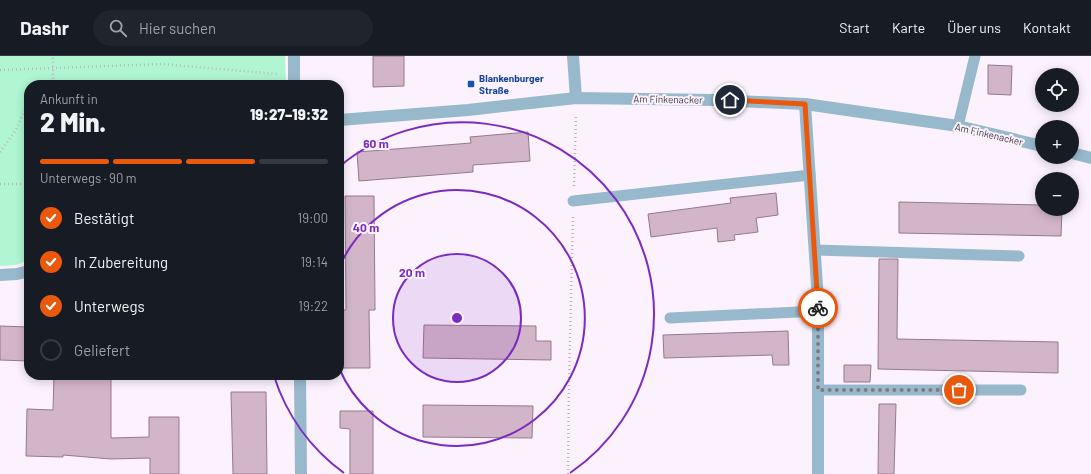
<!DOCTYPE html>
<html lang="de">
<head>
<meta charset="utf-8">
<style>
  :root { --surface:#171b24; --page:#20242c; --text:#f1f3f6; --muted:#9ea1a6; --line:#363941; --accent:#ea580c }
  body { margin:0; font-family:Barlow,sans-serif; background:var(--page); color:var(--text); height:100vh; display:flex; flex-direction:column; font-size:15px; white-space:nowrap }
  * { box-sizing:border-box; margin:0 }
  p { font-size:13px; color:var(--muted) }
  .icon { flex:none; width:22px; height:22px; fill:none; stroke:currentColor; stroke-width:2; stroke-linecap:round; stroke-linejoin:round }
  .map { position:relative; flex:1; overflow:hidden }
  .side { position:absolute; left:24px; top:24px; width:320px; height:300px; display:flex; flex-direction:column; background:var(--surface); border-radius:16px; box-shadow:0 2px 10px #0003 }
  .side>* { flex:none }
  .controls { position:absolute; left:1035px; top:12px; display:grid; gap:8px }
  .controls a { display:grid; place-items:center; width:44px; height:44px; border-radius:50%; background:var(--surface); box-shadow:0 2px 10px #0003; font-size:20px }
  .pin { position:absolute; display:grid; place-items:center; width:34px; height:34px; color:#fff; margin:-17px; border:2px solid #fff; border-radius:50%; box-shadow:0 1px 4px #0007 }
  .courier { position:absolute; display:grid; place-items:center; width:40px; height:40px; margin:-20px; border:3px solid #ea580c; border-radius:50%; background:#fff; color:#222; box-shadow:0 1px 5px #0007 }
  .headline em { font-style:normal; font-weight:800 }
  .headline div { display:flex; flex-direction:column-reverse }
  .headline { display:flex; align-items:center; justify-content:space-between; height:68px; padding:0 16px }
  h1 { font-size:26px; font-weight:800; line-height:30px }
  .bar { display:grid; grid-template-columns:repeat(4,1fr); gap:6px 4px; align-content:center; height:48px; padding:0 16px }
  .bar i { height:5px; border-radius:3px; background:var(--line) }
  .bar .selected { background:var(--accent) }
  .bar p { grid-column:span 4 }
  ol { padding:0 16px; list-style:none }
  li { display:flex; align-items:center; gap:12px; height:44px }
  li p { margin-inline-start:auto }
  li .icon { padding:4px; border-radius:50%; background:var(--accent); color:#fff; stroke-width:4 }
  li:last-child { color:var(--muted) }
  li i { width:22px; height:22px; border:2px solid var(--line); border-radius:50% }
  header { display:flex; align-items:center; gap:24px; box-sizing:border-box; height:56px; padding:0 20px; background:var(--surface); border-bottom:1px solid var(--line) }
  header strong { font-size:19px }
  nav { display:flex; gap:22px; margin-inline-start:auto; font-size:14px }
  .search { width:280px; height:36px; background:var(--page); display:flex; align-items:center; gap:10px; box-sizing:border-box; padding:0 14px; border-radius:22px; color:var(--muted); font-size:15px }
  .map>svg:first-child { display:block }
  .green { fill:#b0f6d3 }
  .building { fill:#d3b5c9; stroke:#95788c }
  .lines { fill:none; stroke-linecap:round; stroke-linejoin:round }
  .path { stroke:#beb5c1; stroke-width:2.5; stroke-dasharray:1 3; stroke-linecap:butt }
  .lane { stroke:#98b9cc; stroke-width:11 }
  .street { stroke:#98b9cc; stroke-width:12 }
  .done { stroke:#817984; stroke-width:4; stroke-dasharray:0 7.2 }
  .route { stroke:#ea580c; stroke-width:5 }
  .ring { fill:none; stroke:#7b2cbf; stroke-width:2 }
  .transit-dot { fill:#1a4fb4; stroke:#fbf2fe; stroke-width:1.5 }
  .labels { text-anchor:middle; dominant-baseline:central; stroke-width:4; stroke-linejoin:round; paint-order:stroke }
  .transit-label { font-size:10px; font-weight:bold; fill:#164399; stroke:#fbf2fe; text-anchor:start }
  .street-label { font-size:10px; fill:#403843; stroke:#fbf2fe }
  .centre { fill:#7b2cbf; stroke:#fbf2fe; stroke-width:2 }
  .ring-label { font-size:12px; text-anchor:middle; font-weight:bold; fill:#7b2cbf; stroke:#fbf2fe; stroke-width:4; stroke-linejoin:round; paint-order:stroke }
</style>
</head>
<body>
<header>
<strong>Dashr</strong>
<div class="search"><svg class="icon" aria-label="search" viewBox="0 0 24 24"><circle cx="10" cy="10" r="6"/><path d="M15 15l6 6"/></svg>Hier suchen</div>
<nav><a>Start</a><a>Karte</a><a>Über uns</a><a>Kontakt</a></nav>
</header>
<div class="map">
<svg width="1091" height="418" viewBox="0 0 1091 418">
  <rect width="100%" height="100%" fill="#fbf2fe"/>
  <path class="green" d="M0,0H285L286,29H29V199C22,211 12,209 0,210Z"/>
  <g class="building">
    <path d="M373,0H404V30L373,31Z"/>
    <path d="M988,9L1012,10L1011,39L988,38Z"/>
    <path d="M528,76L530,105L473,109V116L359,125L357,96L471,87L470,81Z"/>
    <path d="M776,137L778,159L756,162L758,176L734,179L735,184L718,186L717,172L651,181L648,158L731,147L730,142Z"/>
    <path d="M345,140H374L375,254H369L370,312H340L339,254H346Z"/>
    <path d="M899,146L1042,149V153H1062L1061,180L899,177Z"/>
    <path d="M879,203H898L897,283L1058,286V317L878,313Z"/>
    <path d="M424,269L536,270V285H551V304L423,302Z"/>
    <path d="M0,270L29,271V305L0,304Z"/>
    <path d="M788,275L789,309H773L772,299L664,302L663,279Z"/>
    <path d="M844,309H871L870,326H844Z"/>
    <path d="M54,319H111V382L149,381V361H179V418H150V402L111,403L63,399V401L26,400L27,353L53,354Z"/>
    <path d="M231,336H266L267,418H233Z"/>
    <path d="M879,348H896L894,418H878Z"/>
    <path d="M423,349L533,350L532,382L423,381Z"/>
    <path d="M340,355H373V418H350V373L340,372Z"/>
  </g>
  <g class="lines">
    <g class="path">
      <path d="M0,14L162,8L277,18"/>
      <path d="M49,29L53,25V0"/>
      <path d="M0,96L16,74L26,51L29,48"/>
      <path d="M0,128H29"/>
      <path d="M574,130L576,59"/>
      <path d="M568,418L569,325L573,161"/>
    </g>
    <g class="lane">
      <path d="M958,70L975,0"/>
      <path d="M573,145L810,119"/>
      <path d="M815,194L1019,200"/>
      <path d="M670,262L818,255"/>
      <path d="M818,334H1021"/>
    </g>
    <g class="street">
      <path d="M573,0L576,42"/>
      <path d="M294,29V0"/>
      <path d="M805,48L818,245V418"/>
      <path d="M339,64L468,54L576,42L715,44L805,48L958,70L1042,90"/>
      <path d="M1072,97L1091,102"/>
      <path d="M0,219L17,218L29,215"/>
      <path d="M300,319L301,418"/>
    </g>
  </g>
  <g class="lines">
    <path class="done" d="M818,252V334H959"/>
    <path class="route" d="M730,44L805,48L818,252"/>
  </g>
  <circle cx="457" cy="262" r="64" fill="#7b2cbf" fill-opacity=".12"/>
  <g class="ring">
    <circle cx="457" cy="262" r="64"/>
    <path d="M339 212A128 128 0 1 1 339 312"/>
    <path d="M344 417A192 192 0 0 1 274 320M340 110A192 192 0 1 1 570 417"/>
  </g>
  <rect class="transit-dot" x="467" y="24" width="8" height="8" rx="2"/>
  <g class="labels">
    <g class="transit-label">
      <text x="479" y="22">Blankenburger<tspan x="479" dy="12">Straße</tspan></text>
    </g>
    <g class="street-label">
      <text transform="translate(668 43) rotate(1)">Am Finkenacker</text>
      <text transform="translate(989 78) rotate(13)">Am Finkenacker</text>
    </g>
  </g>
  <circle cx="457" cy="262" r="6" class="centre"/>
  <g class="ring-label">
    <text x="376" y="92">60 m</text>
    <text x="366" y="176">40 m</text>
    <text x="412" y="221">20 m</text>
  </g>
</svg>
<div class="controls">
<a><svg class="icon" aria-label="locate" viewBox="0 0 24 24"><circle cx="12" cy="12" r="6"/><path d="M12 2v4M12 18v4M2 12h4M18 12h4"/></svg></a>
<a>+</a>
<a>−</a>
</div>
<div class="pin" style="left:959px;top:334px;background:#ea580c"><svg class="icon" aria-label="bag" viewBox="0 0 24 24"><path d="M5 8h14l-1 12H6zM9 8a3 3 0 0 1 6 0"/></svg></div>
<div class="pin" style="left:730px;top:44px;background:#1f2937"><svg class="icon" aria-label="home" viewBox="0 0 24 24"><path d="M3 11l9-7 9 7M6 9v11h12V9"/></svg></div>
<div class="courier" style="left:818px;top:252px"><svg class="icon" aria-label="bike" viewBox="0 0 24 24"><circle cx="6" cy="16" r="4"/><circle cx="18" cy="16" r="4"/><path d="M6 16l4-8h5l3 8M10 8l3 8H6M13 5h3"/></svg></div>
<section class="side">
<div class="headline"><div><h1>2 Min.</h1><p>Ankunft in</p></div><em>19:27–19:32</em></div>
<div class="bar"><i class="selected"></i><i class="selected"></i><i class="selected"></i><i></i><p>Unterwegs · 90 m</p></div>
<ol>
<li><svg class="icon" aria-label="check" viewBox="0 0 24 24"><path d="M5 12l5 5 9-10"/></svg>Bestätigt<p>19:00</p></li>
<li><svg class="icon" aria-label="check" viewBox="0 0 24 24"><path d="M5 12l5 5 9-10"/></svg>In Zubereitung<p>19:14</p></li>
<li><svg class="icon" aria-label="check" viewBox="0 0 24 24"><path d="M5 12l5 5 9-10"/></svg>Unterwegs<p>19:22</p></li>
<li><i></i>Geliefert</li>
</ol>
</section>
</div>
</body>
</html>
